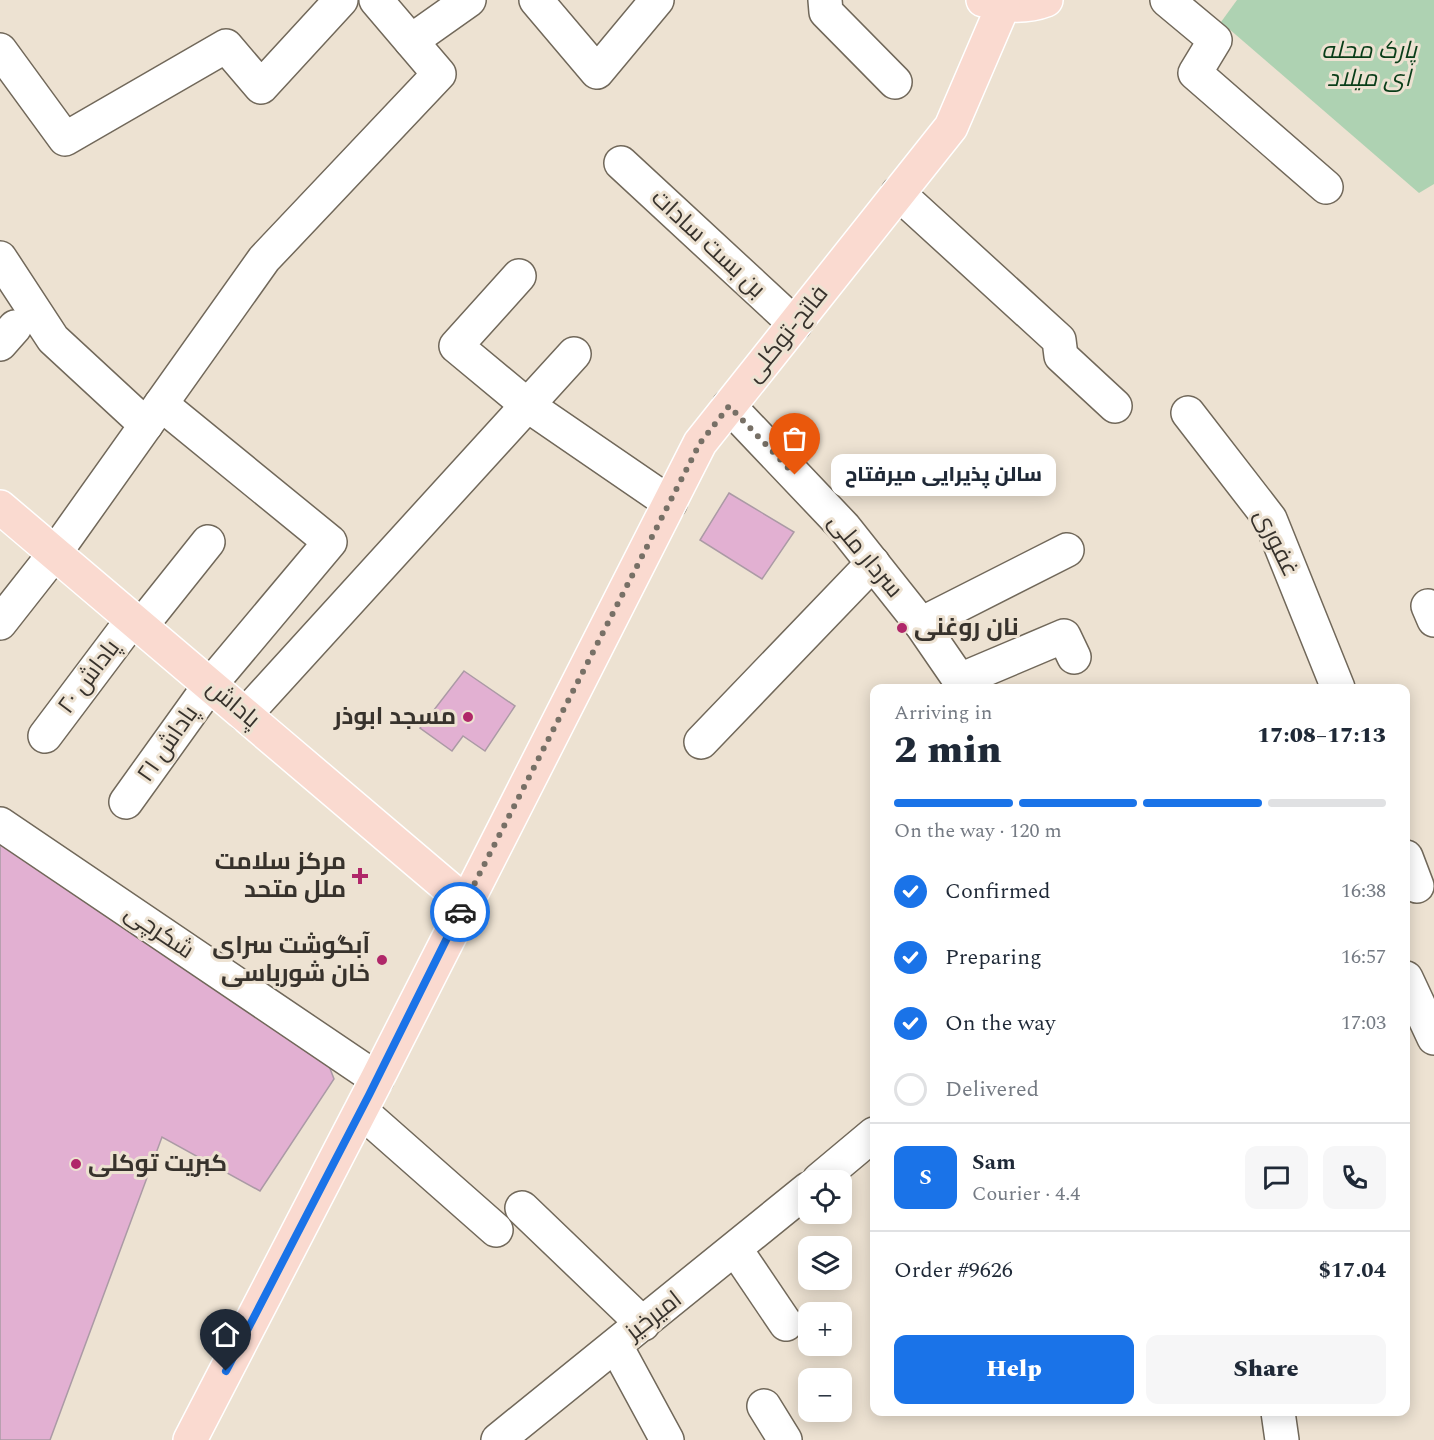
<!DOCTYPE html>
<html lang="en">
<head>
<meta charset="utf-8">
<style>
  :root { --surface:#fff; --page:#f6f6f7; --text:#1f2937; --muted:#747a83; --line:#e0e1e3; --accent:#1a73e8 }
  body { margin:0; font-family:Spectral,Cairo,serif; background:var(--page); color:var(--text); height:100vh; display:flex; flex-direction:column; font-size:22px; white-space:nowrap }
  * { box-sizing:border-box; margin:0 }
  p { font-size:20px; color:var(--muted) }
  .icon { flex:none; width:33px; height:33px; fill:none; stroke:currentColor; stroke-width:2; stroke-linecap:round; stroke-linejoin:round }
  .map { position:relative; flex:1; overflow:hidden }
  .side { position:absolute; left:870px; top:684px; width:540px; height:732px; display:flex; flex-direction:column; background:var(--surface); border-radius:12px; box-shadow:0 3px 15px #0003 }
  .side>* { flex:none }
  .buttons { position:absolute; left:798px; top:1170px; display:grid; gap:12px }
  .buttons a { display:grid; place-items:center; width:54px; height:54px; border-radius:12px; background:var(--surface); box-shadow:0 3px 15px #0003; font-size:30px }
  .pin { position:absolute; display:grid; place-items:center; width:51px; height:51px; color:#fff; margin:-62px -26px; border-radius:50% 50% 50% 0; rotate:-45deg; box-shadow:0 0 6px #0007 }
  .pin .icon { rotate:45deg }
  .courier { position:absolute; display:grid; place-items:center; width:60px; height:60px; margin:-30px; border:4px solid #1a73e8; border-radius:50%; background:#fff; color:#222; box-shadow:0 2px 8px #0007 }
  .bubble { position:absolute; height:42px; border-radius:12px; background:var(--surface); box-shadow:0 3px 15px #0003; font-size:20px; font-weight:800; line-height:42px; text-align:center }
  .summary em { font-style:normal; font-weight:800 }
  .summary div { display:flex; flex-direction:column-reverse }
  .summary { display:flex; align-items:center; justify-content:space-between; height:102px; padding:0 24px }
  h1 { font-size:39px; font-weight:800; line-height:45px }
  .bar { display:grid; grid-template-columns:repeat(4,1fr); gap:9px 6px; align-content:center; height:72px; padding:0 24px }
  .bar i { height:8px; border-radius:4px; background:var(--line) }
  .bar .selected { background:var(--accent) }
  .bar p { grid-column:span 4 }
  .line { display:flex; align-items:center; gap:15px; padding:0 24px; border-top:2px solid var(--line) }
  .line div { flex:1 }
  .round { display:grid; place-items:center; flex:none; width:63px; height:63px; border-radius:12px; background:var(--page) }
  ol { padding:0 24px; list-style:none }
  li { display:flex; align-items:center; gap:18px; height:66px }
  li p { margin-inline-start:auto }
  li .icon { padding:6px; border-radius:50%; background:var(--accent); color:#fff; stroke-width:4 }
  li:last-child { color:var(--muted) }
  li i { width:33px; height:33px; border:3px solid var(--line); border-radius:50% }
  .cta { display:flex; gap:12px; margin-top:auto; padding:12px 24px }
  .cta a { flex:1; height:69px; border-radius:12px; background:var(--accent); color:#fff; font-size:24px; font-weight:800; line-height:69px; text-align:center }
  .cta a+a { background:var(--page); color:var(--text) }
  .map>svg:first-child { display:block }
  .green { fill:#aed2b2 }
  .building { fill:#e2b0d2; stroke:#ab9aa5; stroke-width:1.5 }
  .lines { fill:none; stroke-linecap:round; stroke-linejoin:round }
  .minor-casing { stroke:#71685a; stroke-width:36 }
  .major-casing { stroke:#fff; stroke-width:36 }
  .minor { stroke:#fff; stroke-width:33 }
  .major { stroke:#fadad0; stroke-width:33 }
  .done { stroke:#777066; stroke-width:6; stroke-dasharray:0 10.8 }
  .route { stroke:#1a73e8; stroke-width:8 }
  .poi-dot { fill:#b02769; stroke:#ede2d2; stroke-width:2 }
  .labels { text-anchor:middle; dominant-baseline:central; stroke-width:6; stroke-linejoin:round; paint-order:stroke }
  .park-label { font-size:24px; font-style:italic; fill:#093d18; stroke:#ede2d2 }
  .street-label { font-size:24px; fill:#37322c; stroke:#ede2d2 }
  .poi-label { font-size:24px; font-weight:bold; fill:#37322c; stroke:#ede2d2; text-anchor:end }
</style>
</head>
<body>
<div class="map">
<svg width="1434" height="1440" viewBox="0 0 1434 1440">
  <rect width="100%" height="100%" fill="#ede2d2"/>
  <path class="green" d="M1237,0H1434V184L1419,193L1221,22Z"/>
  <g class="building">
    <path d="M729,493L794,532L762,579L700,540Z"/>
    <path d="M464,671L515,706L485,751L463,736L452,751L420,728Z"/>
    <path d="M0,834L310,1016L334,1079L260,1191L162,1137L50,1440H0Z"/>
  </g>
  <g class="lines">
    <g class="minor-casing">
      <g id="minor">
        <path d="M536,0L597,72L657,0"/>
        <path d="M825,0L826,12L895,82"/>
        <path d="M1167,0L1215,40L1195,73L1326,187"/>
        <path d="M411,41L469,0"/>
        <path d="M0,50L65,139L226,46L261,87L341,0"/>
        <path d="M621,163L795,324"/>
        <path d="M898,193L1059,340L1061,356L1115,406"/>
        <path d="M0,258L53,339L146,425"/>
        <path d="M519,276L456,346L527,405L670,503"/>
        <path d="M0,344L15,327"/>
        <path d="M729,406L844,527L921,624L965,688"/>
        <path d="M1188,413L1270,519L1338,688"/>
        <path d="M1428,606L1434,620"/>
        <path d="M0,623L55,553L264,259L439,74L376,0"/>
        <path d="M921,624L1067,550"/>
        <path d="M141,626L208,542"/>
        <path d="M960,680L1064,636L1074,657"/>
        <path d="M245,715L574,354"/>
        <path d="M45,736L133,619"/>
        <path d="M701,742L873,563"/>
        <path d="M126,802L210,685L330,542L161,404"/>
        <path d="M0,824L377,1079"/>
        <path d="M1406,857L1417,886"/>
        <path d="M1406,978L1434,1038"/>
        <path d="M361,1111L496,1230"/>
        <path d="M819,1180L874,1134"/>
        <path d="M522,1208L643,1324"/>
        <path d="M736,1250L786,1324"/>
        <path d="M616,1346L667,1440"/>
        <path d="M764,1406L785,1440"/>
        <path d="M1278,1412L1282,1440"/>
        <path d="M498,1440L808,1189"/>
      </g>
    </g>
    <g class="major-casing">
      <g id="major">
        <path d="M983,0C1004,6 1025,8 1046,0"/>
        <path d="M0,507L465,902"/>
        <path d="M190,1440L377,1079L700,443L951,127L1003,6"/>
      </g>
    </g>
    <use href="#minor" class="minor"/>
    <use href="#major" class="major"/>
  </g>
  <g class="lines">
    <path class="done" d="M460,912L700,443L729,406L795,475"/>
    <path class="route" d="M226,1371L369,1095L460,912"/>
  </g>
  <g class="poi-dot">
    <circle cx="902" cy="628" r="6"/>
    <circle cx="468" cy="717" r="6"/>
    <path d="M357 867h6v6h6v6h-6v6h-6v-6h-6v-6h6z"/>
    <circle cx="382" cy="960" r="6"/>
    <circle cx="76" cy="1164" r="6"/>
  </g>
  <g class="labels">
    <g class="park-label">
      <text x="1369" y="51">پارک محله<tspan x="1369" dy="28">ای میلاد</tspan></text>
    </g>
    <g class="street-label">
      <text transform="translate(708 244) rotate(43)">بن بست سادات</text>
      <text transform="translate(787 334) rotate(-51)">فاتح-توکلی</text>
      <text transform="translate(1276 543) rotate(64)">غفوری</text>
      <text transform="translate(865 556) rotate(50)">سردار ملی</text>
      <text transform="translate(89 677) rotate(-53)">پاداش ۲۰</text>
      <text transform="translate(233 704) rotate(40)">پاداش</text>
      <text transform="translate(168 744) rotate(-55)">پاداش ۲۱</text>
      <text transform="translate(159 932) rotate(34)">شکرچی</text>
      <text transform="translate(654 1316) rotate(-38)">امیرخیز</text>
    </g>
    <g class="poi-label">
      <text x="914" y="628" text-anchor="start">نان روغنی</text>
      <text x="456" y="717">مسجد ابوذر</text>
      <text x="346" y="862">مرکز سلامت<tspan x="346" dy="28">ملل متحد</tspan></text>
      <text x="370" y="946">آبگوشت سرای<tspan x="370" dy="28">خان شورباسی</tspan></text>
      <text x="88" y="1164" text-anchor="start">کبریت توکلی</text>
    </g>
  </g>
</svg>
<div class="buttons">
<a><svg class="icon" aria-label="locate" viewBox="0 0 24 24"><circle cx="12" cy="12" r="6"/><path d="M12 2v4M12 18v4M2 12h4M18 12h4"/></svg></a>
<a><svg class="icon" aria-label="layers" viewBox="0 0 24 24"><path d="M12 4l9 5-9 5-9-5zM3 14l9 5 9-5"/></svg></a>
<a>+</a>
<a>−</a>
</div>
<div class="pin" style="left:795px;top:475px;background:#ea580c"><svg class="icon" aria-label="bag" viewBox="0 0 24 24"><path d="M5 8h14l-1 12H6zM9 8a3 3 0 0 1 6 0"/></svg></div>
<div class="pin" style="left:226px;top:1371px;background:#1f2937"><svg class="icon" aria-label="home" viewBox="0 0 24 24"><path d="M3 11l9-7 9 7M6 9v11h12V9"/></svg></div>
<div class="courier" style="left:460px;top:912px"><svg class="icon" aria-label="car" viewBox="0 0 24 24"><path d="M5 17H2v-5l4-1 3-4h7l3 4 3 1v5h-3M9 17h6M6 11h13"/><circle cx="7" cy="17" r="2"/><circle cx="17" cy="17" r="2"/></svg></div>
<div class="bubble" style="left:831px;top:454px;width:225px">سالن پذیرایی میرفتاح</div>
<section class="side">
<div class="summary"><div><h1>2 min</h1><p>Arriving in</p></div><em>17:08–17:13</em></div>
<div class="bar"><i class="selected"></i><i class="selected"></i><i class="selected"></i><i></i><p>On the way · 120 m</p></div>
<ol>
<li><svg class="icon" aria-label="check" viewBox="0 0 24 24"><path d="M5 12l5 5 9-10"/></svg>Confirmed<p>16:38</p></li>
<li><svg class="icon" aria-label="check" viewBox="0 0 24 24"><path d="M5 12l5 5 9-10"/></svg>Preparing<p>16:57</p></li>
<li><svg class="icon" aria-label="check" viewBox="0 0 24 24"><path d="M5 12l5 5 9-10"/></svg>On the way<p>17:03</p></li>
<li><i></i>Delivered</li>
</ol>
<div class="line" style="height:108px"><b class="round" style="background:var(--accent);color:#fff">S</b><div><b>Sam</b><p>Courier · 4.4</p></div><a class="round"><svg class="icon" aria-label="chat" viewBox="0 0 24 24"><path d="M4 5h16v11H9l-5 4z"/></svg></a><a class="round"><svg class="icon" aria-label="phone" viewBox="0 0 24 24"><path d="M5 4h4l2 5-3 2q2 4 5 5l2-3 5 2v4C11 20 4 13 5 4z"/></svg></a></div>
<div class="line" style="height:78px"><div>Order #9626</div><b>$17.04</b></div>
<div class="cta"><a>Help</a><a>Share</a></div>
</section>
</div>
</body>
</html>
